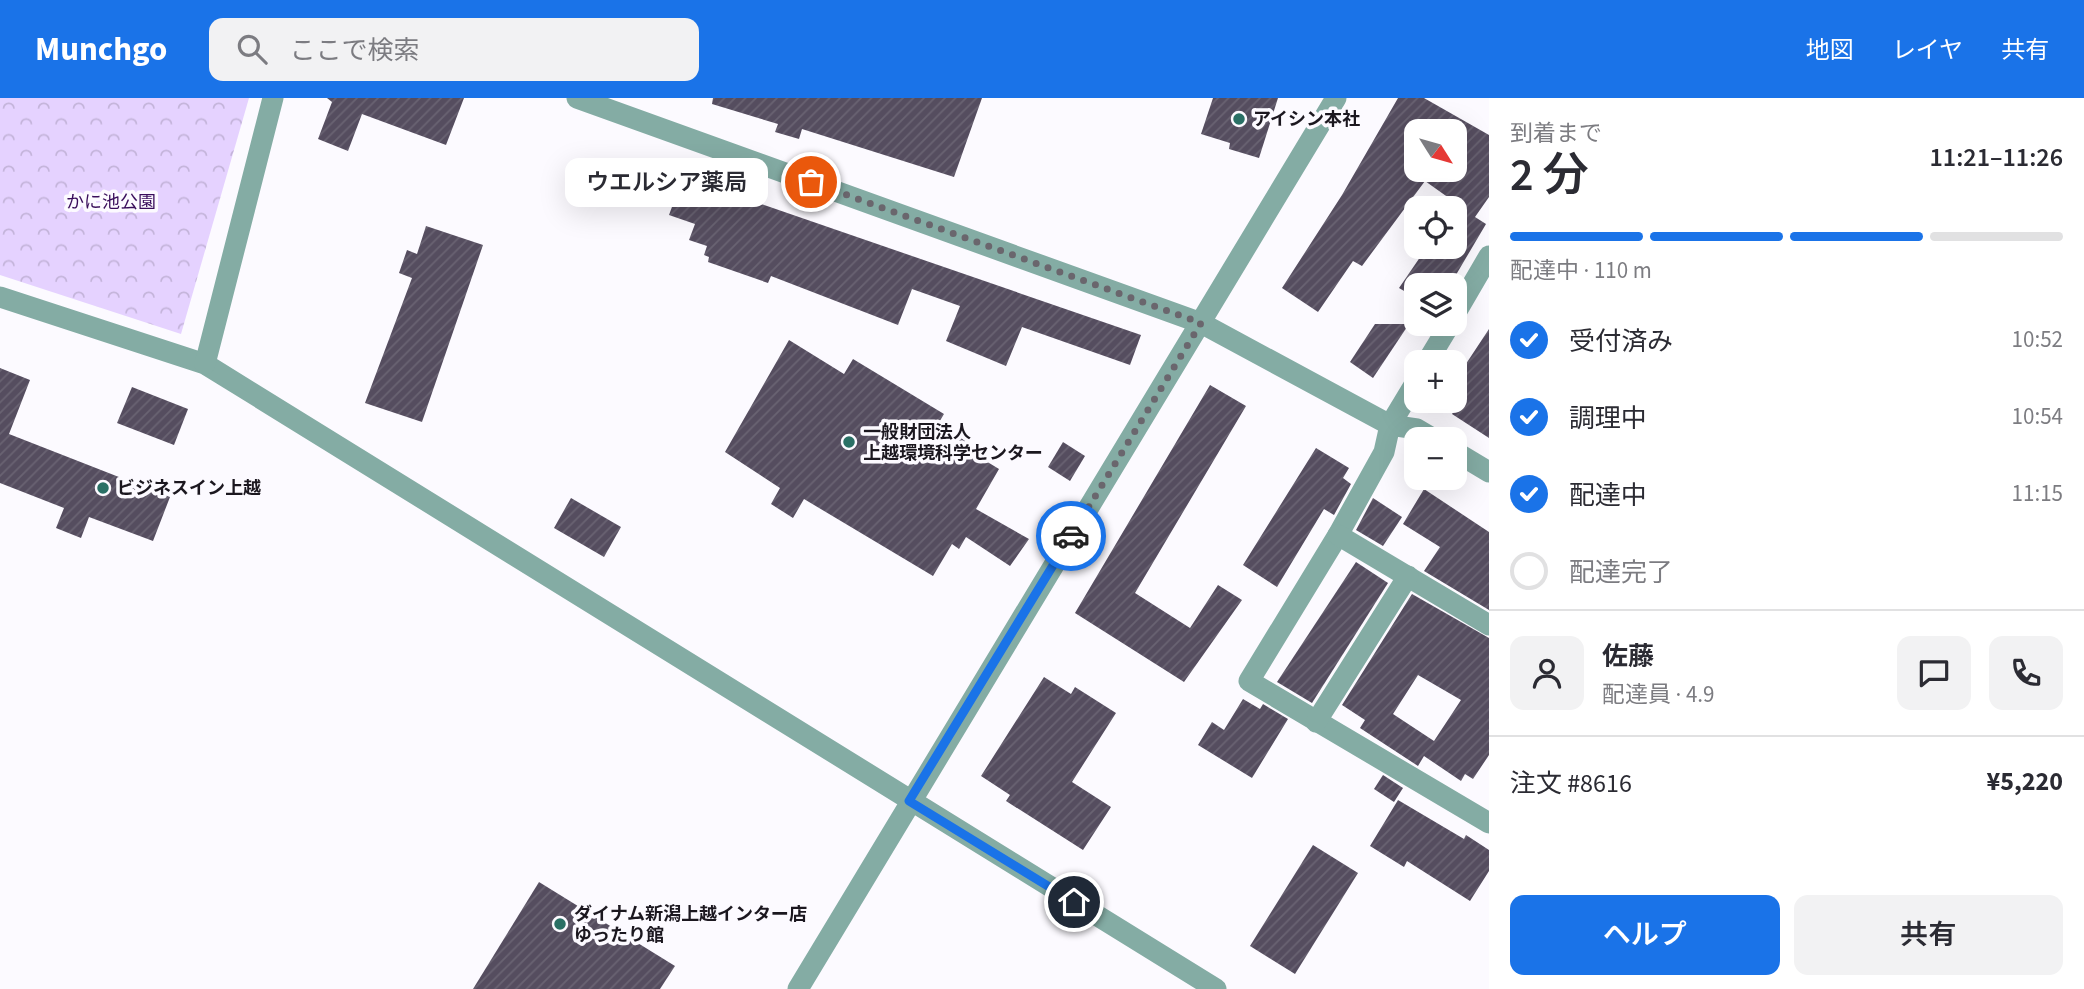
<!DOCTYPE html>
<html lang="ja">
<head>
<meta charset="utf-8">
<style>
  :root { --surface:#fff; --page:#f2f2f3; --text:#2b2b33; --muted:#7c7c81; --line:#e1e1e2; --accent:#1a73e8 }
  body { margin:0; font-family:"Source Sans 3","Noto Sans JP",sans-serif; background:var(--page); color:var(--text); height:100vh; display:flex; flex-direction:column; font-size:26px; white-space:nowrap }
  * { box-sizing:border-box; margin:0 }
  p { font-size:23px; color:var(--muted) }
  .icon { flex:none; width:38px; height:38px; fill:none; stroke:currentColor; stroke-width:2; stroke-linecap:round; stroke-linejoin:round }
  .map { position:relative; flex:1; overflow:hidden }
  .details { display:flex; flex-direction:column; background:var(--surface); width:595px }
  .details>* { flex:none }
  .needle { width:46px; rotate:127deg }
  .tools { position:absolute; left:1404px; top:21px; display:grid; gap:14px }
  .tools a { display:grid; place-items:center; width:63px; height:63px; border-radius:14px; background:var(--surface); box-shadow:0 7px 28px #0002; font-size:35px }
  .pin { position:absolute; display:grid; place-items:center; width:60px; height:60px; color:#fff; margin:-30px; border:4px solid #fff; border-radius:50%; box-shadow:0 2px 7px #0007 }
  .courier { position:absolute; display:grid; place-items:center; width:70px; height:70px; margin:-35px; border:5px solid #1a73e8; border-radius:50%; background:#fff; color:#222; box-shadow:0 2px 9px #0007 }
  .bubble { position:absolute; height:49px; border-radius:14px; background:var(--surface); box-shadow:0 7px 28px #0002; font-size:23px; font-weight:600; line-height:49px; text-align:center }
  .head em { font-style:normal; font-weight:600 }
  .head div { display:flex; flex-direction:column-reverse }
  .head { display:flex; align-items:center; justify-content:space-between; height:119px; padding:0 21px }
  h1 { font-size:46px; font-weight:600; line-height:52px }
  .bar { display:grid; grid-template-columns:repeat(4,1fr); gap:10px 7px; align-content:center; height:84px; padding:0 21px }
  .bar i { height:9px; border-radius:5px; background:var(--line) }
  .bar .active { background:var(--accent) }
  .bar p { grid-column:span 4 }
  .line { display:flex; align-items:center; gap:18px; padding:0 21px; border-top:2px solid var(--line) }
  .line div { flex:1 }
  .round { display:grid; place-items:center; flex:none; width:74px; height:74px; border-radius:14px; background:var(--page) }
  ol { padding:0 21px; list-style:none }
  li { display:flex; align-items:center; gap:21px; height:77px }
  li p { margin-inline-start:auto }
  li .icon { padding:7px; border-radius:50%; background:var(--accent); color:#fff; stroke-width:4 }
  li:last-child { color:var(--muted) }
  li i { width:38px; height:38px; border:4px solid var(--line); border-radius:50% }
  .primary-button { display:flex; gap:14px; margin-top:auto; padding:14px 21px }
  .primary-button a { flex:1; height:80px; border-radius:14px; background:var(--accent); color:#fff; font-size:28px; font-weight:600; line-height:80px; text-align:center }
  .primary-button a+a { background:var(--page); color:var(--text) }
  header { display:flex; align-items:center; gap:42px; box-sizing:border-box; height:98px; padding:0 35px; background:var(--accent); color:#fff }
  header strong { font-size:33px }
  nav { display:flex; gap:38px; margin-inline-start:auto; font-size:24px }
  .search { width:490px; height:63px; background:var(--page); display:flex; align-items:center; gap:18px; box-sizing:border-box; padding:0 24px; border-radius:14px; color:var(--muted); font-size:26px }
  main { display:flex; flex:1; min-height:0 }
  .map>svg:first-child { display:block }
  .forest { fill:url(#forest-crowns) }
  .building { fill:url(#building-hatch); fill-rule:evenodd }
  .lines { fill:none; stroke-linecap:round; stroke-linejoin:round }
  .minor { stroke:#84aca4; stroke-width:21 }
  .done { stroke:#6a666d; stroke-width:7; stroke-dasharray:0 12.6 }
  .route { stroke:#1a73e8; stroke-width:9 }
  .poi-dot { fill:#2a7065; stroke:#fcfaff; stroke-width:2.5 }
  .labels { text-anchor:middle; dominant-baseline:central; stroke-width:7; stroke-linejoin:round; paint-order:stroke }
  .poi-label { font-size:18px; font-weight:bold; fill:#1b171f; stroke:#fcfaff; text-anchor:start }
  .park-label { font-size:18px; fill:#390d5b; stroke:#fcfaff }
</style>
</head>
<body>
<header>
<strong>Munchgo</strong>
<div class="search"><svg class="icon" aria-label="search" viewBox="0 0 24 24"><circle cx="10" cy="10" r="6"/><path d="M15 15l6 6"/></svg>ここで検索</div>
<nav><a>地図</a><a>レイヤ</a><a>共有</a></nav>
</header>
<main>
<div class="map">
<svg width="1489" height="891" viewBox="0 0 1489 891">
  <defs>
    <pattern id="forest-crowns" width="20" height="18" patternUnits="userSpaceOnUse" patternTransform="scale(1.75)"><rect width="20" height="18" fill="#e5d2ff"/><path d="M2 6a3 3 0 1 1 6 0M12 15a3 3 0 1 1 6 0" fill="none" stroke="#c4b4da"/></pattern>
    <pattern id="building-hatch" width="6" height="6" patternUnits="userSpaceOnUse" patternTransform="scale(1.75)"><rect width="6" height="6" fill="#554d5f"/><path d="M-1 1l2-2M0 6l6-6M5 7l2-2" fill="none" stroke="#696372"/></pattern>
  </defs>
  <rect width="100%" height="100%" fill="#fcfaff"/>
  <path class="forest" d="M0,0H249L181,236L0,177Z"/>
  <g class="building">
    <path d="M327,0H464L446,47L362,16L348,53L318,41L332,4Z"/>
    <path d="M713,0H982L954,79L802,31L799,41L775,34L778,26L712,6Z"/>
    <path d="M1213,0H1278L1259,60L1229,51L1230,45L1201,36Z"/>
    <path d="M1398,0H1424L1489,37V99L1475,119L1486,126L1450,187H1416V200L1399,190L1427,149H1454L1452,110L1456,105L1425,83L1362,168L1353,163L1318,214L1282,190L1342,97ZM1416,33H1454V72H1416Z"/>
    <path d="M683,79L1141,237L1130,267L1022,229L1006,268L946,243L960,208L912,191L898,227L771,178L768,185L708,164L709,159L704,157L707,148L689,142L695,126L669,117Z"/>
    <path d="M426,128L483,147L422,324L365,305L412,180L399,175L407,152L417,156Z"/>
    <path d="M1375,226H1409L1373,280L1350,264Z"/>
    <path d="M1489,231V340L1452,316L1456,310L1454,284Z"/>
    <path d="M789,242L844,276L853,261L944,316L938,326L979,351L976,357L999,371L976,411L1029,441L1010,468L966,439L959,451L952,446L933,478L804,401L793,420L771,406L780,390L725,354Z"/>
    <path d="M0,270L30,282L9,336L170,399L153,443L89,419L81,440L56,430L64,410L0,385Z"/>
    <path d="M1210,287L1246,308L1135,495L1190,530L1218,487L1242,502L1184,584L1075,515Z"/>
    <path d="M132,289L188,311L174,347L117,325Z"/>
    <path d="M1063,344L1085,358L1070,383L1048,369Z"/>
    <path d="M1316,350L1349,370L1343,380L1351,386L1334,417L1324,411L1277,489L1243,467Z"/>
    <path d="M1424,391L1489,434V512L1424,473L1440,449L1403,426Z"/>
    <path d="M571,400L621,429L604,459L554,430Z"/>
    <path d="M1373,400L1402,419L1383,448L1356,432Z"/>
    <path d="M1356,464L1388,485L1312,605L1277,584Z"/>
    <path d="M1412,496L1489,540V657L1473,681L1465,676L1461,683L1424,658L1418,668L1360,630L1365,622L1342,607ZM1418,577L1461,602L1434,643L1393,616Z"/>
    <path d="M1044,579L1071,596L1075,589L1116,615L1072,684L1111,709L1083,752L1006,703L1010,697L981,678Z"/>
    <path d="M1243,601L1260,611L1263,606L1288,621L1252,680L1198,647L1212,624L1224,632Z"/>
    <path d="M1383,677L1403,690L1394,704L1374,691Z"/>
    <path d="M1398,702L1464,741L1466,737L1489,752V773L1470,803L1407,763L1404,769L1370,748Z"/>
    <path d="M1313,747L1358,775L1295,876L1250,848Z"/>
    <path d="M539,784L675,868L660,891H473Z"/>
  </g>
  <g class="lines">
    <g class="minor">
      <path d="M577,0L1201,225L1390,327L1417,331L1434,341"/>
      <path d="M0,199L205,266L1216,891"/>
      <path d="M1454,218L1489,158"/>
      <path d="M1427,264L1450,226"/>
      <path d="M205,266L273,0"/>
      <path d="M1416,284L1390,327L1384,354L1338,437L1249,583L1489,725"/>
      <path d="M1454,353L1489,374"/>
      <path d="M1338,437L1489,527"/>
      <path d="M1316,624L1408,478"/>
      <path d="M798,891L1336,0"/>
    </g>
  </g>
  <g class="lines">
    <path class="done" d="M811,84L1201,225L1071,438"/>
    <path class="route" d="M1071,438L909,703L1074,804"/>
  </g>
  <g class="poi-dot">
    <circle cx="1239" cy="21" r="7"/>
    <circle cx="849" cy="344" r="7"/>
    <circle cx="103" cy="390" r="7"/>
    <circle cx="560" cy="826" r="7"/>
  </g>
  <g class="labels">
    <g class="poi-label">
      <text x="1253" y="21">アイシン本社</text>
      <text x="863" y="334">一般財団法人<tspan x="863" dy="21">上越環境科学センター</tspan></text>
      <text x="117" y="390">ビジネスイン上越</text>
      <text x="574" y="816">ダイナム新潟上越インター店<tspan x="574" dy="21">ゆったり館</tspan></text>
    </g>
    <g class="park-label">
      <text x="111" y="104">かに池公園</text>
    </g>
  </g>
</svg>
<div class="tools">
<a><svg class="needle" viewBox="-14 -14 28 28"><path d="M0-13l5 13h-10z" fill="#e53935"/><path d="M0 13l5-13h-10z" fill="#7c7c81"/></svg></a>
<a><svg class="icon" aria-label="locate" viewBox="0 0 24 24"><circle cx="12" cy="12" r="6"/><path d="M12 2v4M12 18v4M2 12h4M18 12h4"/></svg></a>
<a><svg class="icon" aria-label="layers" viewBox="0 0 24 24"><path d="M12 4l9 5-9 5-9-5zM3 14l9 5 9-5"/></svg></a>
<a>+</a>
<a>−</a>
</div>
<div class="pin" style="left:811px;top:84px;background:#ea580c"><svg class="icon" aria-label="bag" viewBox="0 0 24 24"><path d="M5 8h14l-1 12H6zM9 8a3 3 0 0 1 6 0"/></svg></div>
<div class="pin" style="left:1074px;top:804px;background:#1f2937"><svg class="icon" aria-label="home" viewBox="0 0 24 24"><path d="M3 11l9-7 9 7M6 9v11h12V9"/></svg></div>
<div class="courier" style="left:1071px;top:438px"><svg class="icon" aria-label="car" viewBox="0 0 24 24"><path d="M5 17H2v-5l4-1 3-4h7l3 4 3 1v5h-3M9 17h6M6 11h13"/><circle cx="7" cy="17" r="2"/><circle cx="17" cy="17" r="2"/></svg></div>
<div class="bubble" style="left:565px;top:60px;width:203px">ウエルシア薬局</div>
</div>
<section class="details">
<div class="head"><div><h1>2 分</h1><p>到着まで</p></div><em>11:21–11:26</em></div>
<div class="bar"><i class="active"></i><i class="active"></i><i class="active"></i><i></i><p>配達中 · 110 m</p></div>
<ol>
<li><svg class="icon" aria-label="check" viewBox="0 0 24 24"><path d="M5 12l5 5 9-10"/></svg>受付済み<p>10:52</p></li>
<li><svg class="icon" aria-label="check" viewBox="0 0 24 24"><path d="M5 12l5 5 9-10"/></svg>調理中<p>10:54</p></li>
<li><svg class="icon" aria-label="check" viewBox="0 0 24 24"><path d="M5 12l5 5 9-10"/></svg>配達中<p>11:15</p></li>
<li><i></i>配達完了</li>
</ol>
<div class="line" style="height:126px"><a class="round"><svg class="icon" aria-label="person" viewBox="0 0 24 24"><circle cx="12" cy="8" r="4"/><path d="M4 21q1-7 8-7t8 7"/></svg></a><div><b>佐藤</b><p>配達員 · 4.9</p></div><a class="round"><svg class="icon" aria-label="chat" viewBox="0 0 24 24"><path d="M4 5h16v11H9l-5 4z"/></svg></a><a class="round"><svg class="icon" aria-label="phone" viewBox="0 0 24 24"><path d="M5 4h4l2 5-3 2q2 4 5 5l2-3 5 2v4C11 20 4 13 5 4z"/></svg></a></div>
<div class="line" style="height:91px"><div>注文 #8616</div><b>¥5,220</b></div>
<div class="primary-button"><a>ヘルプ</a><a>共有</a></div>
</section>
</main>
</body>
</html>
